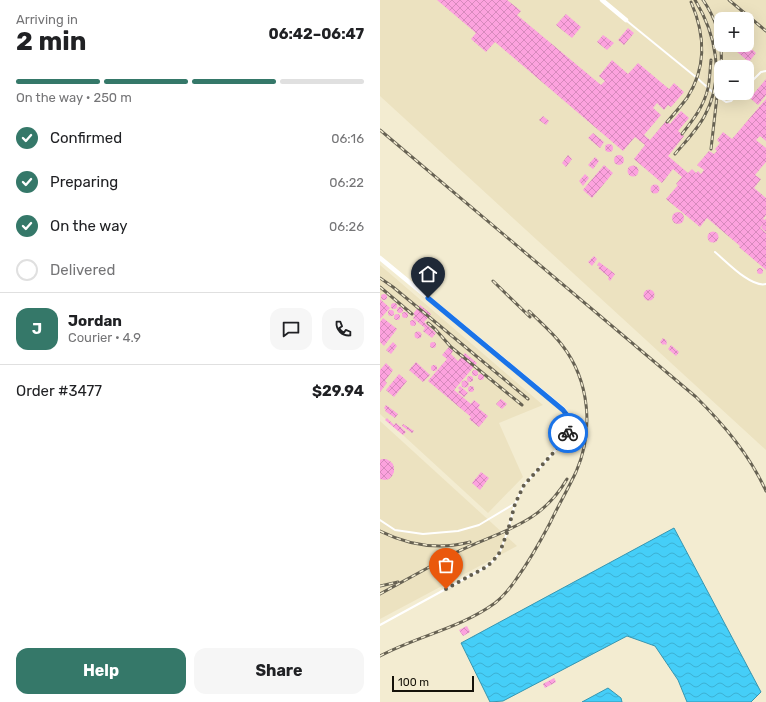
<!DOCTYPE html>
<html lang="en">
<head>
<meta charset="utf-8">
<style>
  :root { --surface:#fff; --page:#f6f6f6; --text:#202124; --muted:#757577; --line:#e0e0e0; --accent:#357869 }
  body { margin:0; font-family:Rubik,sans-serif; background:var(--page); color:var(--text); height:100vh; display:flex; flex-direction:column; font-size:15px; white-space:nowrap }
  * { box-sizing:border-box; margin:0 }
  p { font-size:13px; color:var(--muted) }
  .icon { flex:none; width:22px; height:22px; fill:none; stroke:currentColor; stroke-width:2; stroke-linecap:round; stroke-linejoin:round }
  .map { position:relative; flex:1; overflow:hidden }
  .panel { display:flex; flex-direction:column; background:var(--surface); width:380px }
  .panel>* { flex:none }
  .controls { position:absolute; left:334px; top:12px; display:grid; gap:8px }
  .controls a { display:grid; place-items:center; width:40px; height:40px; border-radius:8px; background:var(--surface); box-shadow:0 4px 16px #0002; font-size:20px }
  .scale { position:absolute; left:12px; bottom:10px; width:82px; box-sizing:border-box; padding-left:4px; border:2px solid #151209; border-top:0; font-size:11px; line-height:14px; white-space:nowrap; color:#151209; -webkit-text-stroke:3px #f3ecd1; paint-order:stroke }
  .pin { position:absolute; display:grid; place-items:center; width:34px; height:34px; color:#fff; margin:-41px -17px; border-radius:50% 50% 50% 0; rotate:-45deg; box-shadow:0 0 4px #0007 }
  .pin .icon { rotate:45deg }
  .courier { position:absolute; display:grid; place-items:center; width:40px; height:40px; margin:-20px; border:3px solid #1a73e8; border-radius:50%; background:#fff; color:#222; box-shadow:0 1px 5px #0007 }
  .overview em { font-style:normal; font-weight:700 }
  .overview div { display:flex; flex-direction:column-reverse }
  .overview { display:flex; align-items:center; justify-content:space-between; height:68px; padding:0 16px }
  h1 { font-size:26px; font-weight:700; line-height:30px }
  .bar { display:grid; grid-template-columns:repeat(4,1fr); gap:6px 4px; align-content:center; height:48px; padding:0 16px }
  .bar i { height:5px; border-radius:3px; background:var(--line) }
  .bar .active { background:var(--accent) }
  .bar p { grid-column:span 4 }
  .line { display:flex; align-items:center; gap:10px; padding:0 16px; border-top:1px solid var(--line) }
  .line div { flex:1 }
  .round { display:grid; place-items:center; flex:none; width:42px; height:42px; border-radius:12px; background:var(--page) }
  ol { padding:0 16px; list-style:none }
  li { display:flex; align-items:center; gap:12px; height:44px }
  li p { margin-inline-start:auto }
  li .icon { padding:4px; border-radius:50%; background:var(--accent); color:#fff; stroke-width:4 }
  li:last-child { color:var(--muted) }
  li i { width:22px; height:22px; border:2px solid var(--line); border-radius:50% }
  .primary-button { display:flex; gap:8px; margin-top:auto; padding:8px 16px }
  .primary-button a { flex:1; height:46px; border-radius:12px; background:var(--accent); color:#fff; font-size:16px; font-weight:700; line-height:46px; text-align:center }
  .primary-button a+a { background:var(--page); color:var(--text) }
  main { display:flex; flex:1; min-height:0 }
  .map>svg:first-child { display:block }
  .built { fill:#ece2c0; fill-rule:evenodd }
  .water { fill:url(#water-waves); stroke:#3796b0 }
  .building { fill:url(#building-cross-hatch) }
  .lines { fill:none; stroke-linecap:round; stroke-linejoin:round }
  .lane { stroke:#fff; stroke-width:2 }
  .street { stroke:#fff; stroke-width:4.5 }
  .rail-casing { stroke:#676253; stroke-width:3 }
  .rail { stroke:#f3ecd1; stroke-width:1.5; stroke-dasharray:4.5; stroke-linecap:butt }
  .done { stroke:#635e4f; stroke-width:4; stroke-dasharray:0 7.2 }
  .route { stroke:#1a73e8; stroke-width:5 }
</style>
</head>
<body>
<main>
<section class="panel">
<div class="overview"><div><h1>2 min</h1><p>Arriving in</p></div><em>06:42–06:47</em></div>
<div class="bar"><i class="active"></i><i class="active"></i><i class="active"></i><i></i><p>On the way · 250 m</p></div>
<ol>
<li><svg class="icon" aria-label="check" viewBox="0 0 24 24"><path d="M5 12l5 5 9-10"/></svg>Confirmed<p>06:16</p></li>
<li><svg class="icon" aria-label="check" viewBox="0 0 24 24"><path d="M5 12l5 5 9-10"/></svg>Preparing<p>06:22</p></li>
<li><svg class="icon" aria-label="check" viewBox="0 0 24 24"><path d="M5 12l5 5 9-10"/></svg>On the way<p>06:26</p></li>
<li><i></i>Delivered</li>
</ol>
<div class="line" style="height:72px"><b class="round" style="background:var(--accent);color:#fff">J</b><div><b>Jordan</b><p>Courier · 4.9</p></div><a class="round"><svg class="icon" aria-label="chat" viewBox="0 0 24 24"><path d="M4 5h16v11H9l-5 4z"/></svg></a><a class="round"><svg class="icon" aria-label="phone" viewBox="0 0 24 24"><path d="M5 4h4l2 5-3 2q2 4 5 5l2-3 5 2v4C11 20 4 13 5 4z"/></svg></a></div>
<div class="line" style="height:52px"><div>Order #3477</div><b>$29.94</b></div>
<div class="primary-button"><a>Help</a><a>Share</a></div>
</section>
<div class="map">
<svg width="386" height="702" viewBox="0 0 386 702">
  <defs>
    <pattern id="water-waves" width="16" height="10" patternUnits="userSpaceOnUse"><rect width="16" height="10" fill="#45cef8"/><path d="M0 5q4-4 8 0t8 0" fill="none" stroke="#3cb0d3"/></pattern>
    <pattern id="building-cross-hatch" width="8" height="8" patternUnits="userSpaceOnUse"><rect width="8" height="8" fill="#fca2de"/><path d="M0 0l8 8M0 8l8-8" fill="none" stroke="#d78abd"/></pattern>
  </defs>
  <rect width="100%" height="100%" fill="#f3ecd1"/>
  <g class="built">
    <path d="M0,0H386V450L0,96ZM341,19H367V45H341ZM341,67H367V93H341Z"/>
    <path d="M0,265L163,405L119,423L143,477L108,513L0,414Z"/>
    <path d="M0,421L137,546L0,619Z"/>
  </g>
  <g class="water">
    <path d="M294,528L381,692L371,702H307L298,680L275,646L247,636L123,701L110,702L81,643Z"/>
    <path d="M228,688L241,698L242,702H202Z"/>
  </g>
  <g class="building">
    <path d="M57,0H127L141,11L137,15L221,85L225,81L219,76L232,60L248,74L258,63L289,89L294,83L304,92L291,107L288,105L284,110L277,103L273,108L281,115L264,135L270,140L286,121L290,124L301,111L309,118L298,131L304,136L288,156L308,173L312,169L316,173L318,171L321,174L324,170L317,165L329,151L334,154L337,151L335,149L340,143L337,140L343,132L352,139L386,99V141L380,136L376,140L386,148V162L375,175L381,179L374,188L386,198V215L383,219L385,220L386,218V232L381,228L383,224L380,228L386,233V270L359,247L360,246L327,218L320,227L286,199L298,185L296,184L302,177L293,169L282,183L254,159L265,145L255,137L243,151L115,42L106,52L91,39L96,33Z"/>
    <path d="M186,14L201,27L192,38L176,25Z"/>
    <path d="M248,28L254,33L244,45L238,40Z"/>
    <path d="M223,35L234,43L227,50L217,42Z"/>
    <path d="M349,45H367L376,53L369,62Z"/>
    <path d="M386,79V95L378,105L370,98Z"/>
    <path d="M163,116L169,121L166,125L159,120Z"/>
    <path d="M213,133L224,142L220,148L208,138Z"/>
    <circle cx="229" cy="148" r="4"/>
    <circle cx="239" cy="160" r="5"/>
    <path d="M188,155L192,159L186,167L182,163Z"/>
    <path d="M215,157L219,161L213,169L208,165Z"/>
    <path d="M224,165L233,173L212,198L203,190Z"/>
    <circle cx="253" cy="171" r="5.5"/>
    <path d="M205,174L209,178L203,186L199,181Z"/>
    <circle cx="275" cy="189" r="4.5"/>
    <circle cx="298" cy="218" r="6"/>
    <circle cx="333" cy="237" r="5.5"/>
    <path d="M214,256L217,259L212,266L208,262Z"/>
    <path d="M219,262L235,274L230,281L228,279L229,277L218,268L220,267L217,265Z"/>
    <circle cx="380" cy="271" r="3"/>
    <circle cx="269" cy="295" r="5.5"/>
    <circle cx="4" cy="297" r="3"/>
    <path d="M0,299L10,308L0,319Z"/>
    <circle cx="14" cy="306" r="3"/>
    <path d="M40,305L51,314L44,322L56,333L52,338L43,331L45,328L33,318L35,315L33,314Z"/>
    <circle cx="20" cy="310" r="3"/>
    <circle cx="11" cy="313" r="3"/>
    <circle cx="25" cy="315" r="3"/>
    <circle cx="17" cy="317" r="3"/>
    <path d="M3,318L17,329L4,346L0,342V322Z"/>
    <circle cx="33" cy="323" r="3"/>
    <circle cx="38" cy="335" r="3.5"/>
    <path d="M283,338L287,341L286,342L287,343L286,345L284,344L283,345L280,342Z"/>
    <path d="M13,342L17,346L11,354L6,350Z"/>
    <circle cx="53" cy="345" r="3"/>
    <path d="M291,345L299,352L296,356L288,349Z"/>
    <path d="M69,347L73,351L71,354L78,361L85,353L97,363L74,390L91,404L94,400L100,405L98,408L108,416L99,427L89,419L91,417L48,381L67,359L62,355Z"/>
    <path d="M36,362L50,375L43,382L29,370Z"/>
    <path d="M6,363L13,370L5,381L7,383L0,392V370Z"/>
    <circle cx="54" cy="368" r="3"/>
    <circle cx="95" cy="373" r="3"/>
    <path d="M19,374L27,381L14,397L6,390Z"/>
    <circle cx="101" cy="377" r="3"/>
    <circle cx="90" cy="379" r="3"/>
    <circle cx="85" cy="384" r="3.5"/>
    <circle cx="91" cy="389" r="3"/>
    <path d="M80,386L88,393L84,397L78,392L80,390L78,388Z"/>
    <path d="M121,399L127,404L122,409L116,404Z"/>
    <path d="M6,405L18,414L15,418L5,411L6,410L4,408Z"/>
    <path d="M7,418L14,425L16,423L26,432L23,435L5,420Z"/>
    <path d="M23,424L34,431L32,433L22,426Z"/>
    <path d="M2,459H6L10,461L13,464L14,468V472L12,476L9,479L5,480L0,479V460Z"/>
    <path d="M101,472L109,478L100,490L92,483Z"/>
    <path d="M87,626L90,632L83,636L79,630Z"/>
    <path d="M174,678L176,682L165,688L163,684Z"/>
  </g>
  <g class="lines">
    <g class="lane">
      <path d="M247,21L317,78L337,96L346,102L351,101L359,93"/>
      <path d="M367,86L381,72L386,71"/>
      <path d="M335,252C346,261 371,288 386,284"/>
      <path d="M0,520L15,530L43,534L78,531L99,525L134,504"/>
      <path d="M0,625L106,567L113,561L120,552L128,530L135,504L144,485L184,441L189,430"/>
    </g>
    <g class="street">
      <path d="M222,0L246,20"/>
      <path d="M0,258L183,409L190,419V429"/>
    </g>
    <g class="rail-casing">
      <g id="rail">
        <path d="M323,0C337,20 343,42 341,66"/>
        <path d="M349,0L386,31"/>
        <path d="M287,122C294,114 301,106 307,98C327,67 325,34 311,2"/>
        <path d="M0,130L316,397C344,425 369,454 386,491"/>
        <path d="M302,134C313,120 324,106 328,88C330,79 330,69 331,60"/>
        <path d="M331,149L337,96"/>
        <path d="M295,154C306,141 318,129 325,115C345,78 336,34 315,0"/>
        <path d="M0,278L13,287L148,399"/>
        <path d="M113,281L150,317"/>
        <path d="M0,287L32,314"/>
        <path d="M48,323L55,329L71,347L142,405"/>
        <path d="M0,531C28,545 59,550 90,542"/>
        <path d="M0,586L18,582"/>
        <path d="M0,594L75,553C119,531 160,526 187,479"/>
        <path d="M0,656C37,636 81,628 115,603C124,596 131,587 137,578C150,560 160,542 170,523C178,506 188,489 196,472C214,431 210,381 182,345C173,333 160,322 149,311"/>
      </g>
    </g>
    <use href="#rail" class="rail"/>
  </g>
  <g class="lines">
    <path class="done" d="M66,589L106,567L113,561L120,552L128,530L135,504L144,485L184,441L188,433"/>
    <path class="route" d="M48,298L183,410L190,419V429L188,433"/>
  </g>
</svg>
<div class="controls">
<a>+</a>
<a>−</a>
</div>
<div class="scale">100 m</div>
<div class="pin" style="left:66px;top:589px;background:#ea580c"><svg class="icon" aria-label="bag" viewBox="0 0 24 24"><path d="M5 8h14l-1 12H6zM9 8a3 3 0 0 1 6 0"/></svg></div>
<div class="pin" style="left:48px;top:298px;background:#1f2937"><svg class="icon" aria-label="home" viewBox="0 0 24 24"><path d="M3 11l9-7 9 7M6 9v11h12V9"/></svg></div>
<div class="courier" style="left:188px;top:433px"><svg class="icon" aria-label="bike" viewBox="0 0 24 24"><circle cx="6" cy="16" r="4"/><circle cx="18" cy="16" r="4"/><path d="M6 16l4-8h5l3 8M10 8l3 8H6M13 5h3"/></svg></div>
</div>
</main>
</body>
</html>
